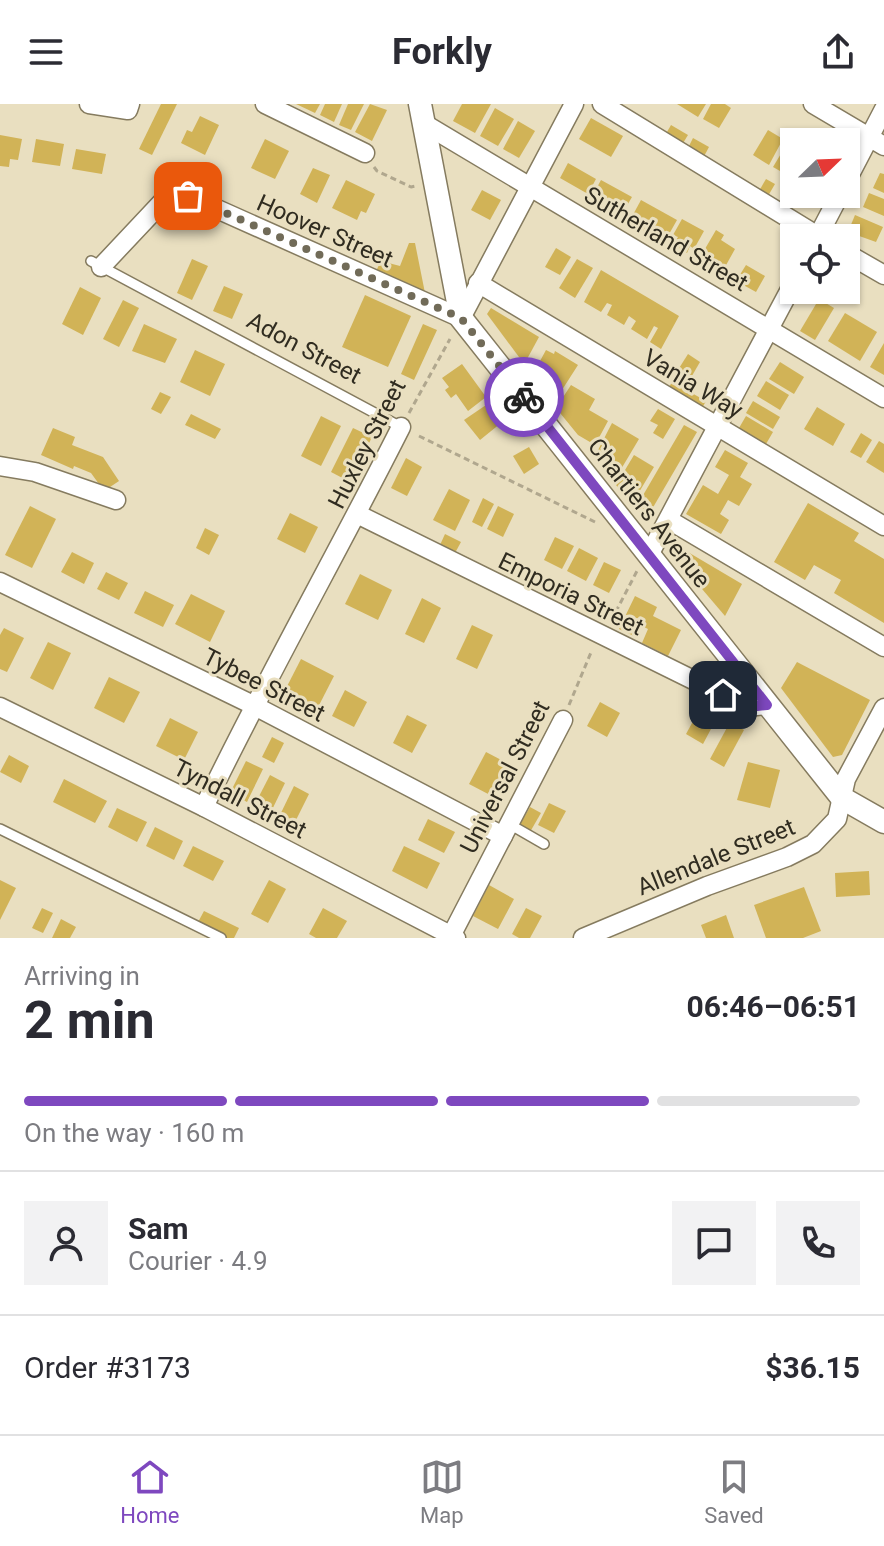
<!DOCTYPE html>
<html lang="en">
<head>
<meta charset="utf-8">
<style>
  :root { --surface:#fff; --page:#f2f2f3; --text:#2b2b33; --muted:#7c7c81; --line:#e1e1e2; --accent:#7e48bf }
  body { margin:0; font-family:Roboto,sans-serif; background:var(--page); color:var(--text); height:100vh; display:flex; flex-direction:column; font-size:30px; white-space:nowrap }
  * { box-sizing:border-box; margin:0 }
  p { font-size:26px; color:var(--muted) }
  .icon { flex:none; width:44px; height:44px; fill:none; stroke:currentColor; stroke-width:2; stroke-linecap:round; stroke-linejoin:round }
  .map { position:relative; height:834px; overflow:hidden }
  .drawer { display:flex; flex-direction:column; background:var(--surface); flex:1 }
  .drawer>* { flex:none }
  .needle { width:52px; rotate:67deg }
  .tools { position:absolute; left:780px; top:24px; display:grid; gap:16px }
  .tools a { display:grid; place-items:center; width:80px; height:80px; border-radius:0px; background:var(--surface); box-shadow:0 2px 6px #0004; font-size:40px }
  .pin { position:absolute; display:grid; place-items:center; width:68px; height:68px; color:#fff; margin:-34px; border-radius:16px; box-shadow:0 4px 12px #0006 }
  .courier { position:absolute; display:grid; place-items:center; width:80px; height:80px; margin:-40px; border:6px solid #7e48bf; border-radius:50%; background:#fff; color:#222; box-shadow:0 2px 10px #0007 }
  .overview em { font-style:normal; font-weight:700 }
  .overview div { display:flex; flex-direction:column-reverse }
  .overview { display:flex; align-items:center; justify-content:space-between; height:136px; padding:0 24px }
  h1 { font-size:52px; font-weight:700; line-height:60px }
  .bar { display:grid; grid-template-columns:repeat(4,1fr); gap:12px 8px; align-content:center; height:96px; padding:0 24px }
  .bar i { height:10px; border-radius:6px; background:var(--line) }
  .bar .current { background:var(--accent) }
  .bar p { grid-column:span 4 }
  .line { display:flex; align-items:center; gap:20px; padding:0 24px; border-top:2px solid var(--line) }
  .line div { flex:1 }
  .round { display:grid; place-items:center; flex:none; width:84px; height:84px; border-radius:0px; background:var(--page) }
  header { display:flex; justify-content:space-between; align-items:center; height:104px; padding:0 24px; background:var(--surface); font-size:36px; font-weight:700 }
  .dock { display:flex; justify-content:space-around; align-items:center; height:112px; border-top:2px solid var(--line); background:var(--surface); font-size:22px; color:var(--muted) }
  .dock a { display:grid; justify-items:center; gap:4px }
  .dock .current { color:var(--accent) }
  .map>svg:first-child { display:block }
  .building { fill:#d1b357 }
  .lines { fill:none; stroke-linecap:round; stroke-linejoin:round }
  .service-casing { stroke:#857b5f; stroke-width:12 }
  .minor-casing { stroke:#857b5f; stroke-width:21 }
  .tertiary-casing { stroke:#857b5f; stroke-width:25 }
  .path { stroke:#b0a78e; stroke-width:3; stroke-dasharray:6 4; stroke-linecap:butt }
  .service { stroke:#fff; stroke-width:9 }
  .minor { stroke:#fff; stroke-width:18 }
  .tertiary { stroke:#fff; stroke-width:22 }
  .done { stroke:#716b58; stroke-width:8; stroke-dasharray:0 14.4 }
  .route { stroke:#7e48bf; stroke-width:10 }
  .labels { text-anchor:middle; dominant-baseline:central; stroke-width:6; stroke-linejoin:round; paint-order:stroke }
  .street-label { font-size:24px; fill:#302c20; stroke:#e9dfc0 }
</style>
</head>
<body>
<header><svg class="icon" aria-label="menu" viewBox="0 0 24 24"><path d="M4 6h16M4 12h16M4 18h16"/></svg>Forkly<svg class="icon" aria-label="share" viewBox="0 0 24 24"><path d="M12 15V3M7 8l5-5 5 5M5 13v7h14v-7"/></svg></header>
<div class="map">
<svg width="884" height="834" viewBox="0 0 884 834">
  <rect width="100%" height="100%" fill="#e9dfc0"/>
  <g class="building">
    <path d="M161,0H177L152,51L139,45Z"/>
    <path d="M296,0H320L315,9Z"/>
    <path d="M325,0H342L334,18L320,11Z"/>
    <path d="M348,0H364L351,26L339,21Z"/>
    <path d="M370,0L387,6L372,37L355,28Z"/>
    <path d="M462,0H491L475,29L453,17Z"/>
    <path d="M677,0H706L698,13Z"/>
    <path d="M711,0H725L731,4L719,24L703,15Z"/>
    <path d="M495,4L514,15L498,42L480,32Z"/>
    <path d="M200,12L219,21L205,51L181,39L187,26L192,28Z"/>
    <path d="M591,14L623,32L611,53L579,35Z"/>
    <path d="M518,17L535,27L519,54L503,45Z"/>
    <path d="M671,21L688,31L680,44L663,35Z"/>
    <path d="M768,26L783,35L769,61L753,51Z"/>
    <path d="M0,31L22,35L18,56L10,55L9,63L0,62Z"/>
    <path d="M693,34L709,43L702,56L686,48Z"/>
    <path d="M36,35L64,40L60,62L32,58Z"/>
    <path d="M265,35L289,47L275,75L251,64Z"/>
    <path d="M788,38L794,41V59L787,71L773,63Z"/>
    <path d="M76,45L106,50L102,70L72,65Z"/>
    <path d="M568,59L596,75L588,90L560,74Z"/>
    <path d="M313,64L330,71L317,99L300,90Z"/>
    <path d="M880,69L884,70V89L873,84Z"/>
    <path d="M766,75L775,80L768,92L759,87Z"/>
    <path d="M346,76L375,90L366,109L361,107L357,116L332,104Z"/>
    <path d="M601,76L632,93L622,110L604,99L601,105L589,98Z"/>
    <path d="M482,86L501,96L490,116L471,106Z"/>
    <path d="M869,89L884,95V112L863,103Z"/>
    <path d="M641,96L677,116L664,139L629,118Z"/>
    <path d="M855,111L883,123L876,138L848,128Z"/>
    <path d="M682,115L704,127L694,145L690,142L687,149L673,141L678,133L673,131Z"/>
    <path d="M716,126L724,131L721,136L735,145L725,163L702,150Z"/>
    <path d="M409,139H415L426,194L375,169L381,157L400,162Z"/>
    <path d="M556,144L571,153L560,171L545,163Z"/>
    <path d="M192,155L208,162L192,196L177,189Z"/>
    <path d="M577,155L593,164L575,194L559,184Z"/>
    <path d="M746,161L765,172L756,188L736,177Z"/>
    <path d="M601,166L679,212L661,245L650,238L658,224L654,222L647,235L631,225L636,217L629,212L624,221L607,211L612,201L607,199L601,208L584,198Z"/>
    <path d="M224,182L243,190L232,215L213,207Z"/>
    <path d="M80,183L101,194L83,231L62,220Z"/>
    <path d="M365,191L411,212L388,263L342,243Z"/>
    <path d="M819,195L834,204L815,236L800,227Z"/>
    <path d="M123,196L139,204L119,243L103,235Z"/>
    <path d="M491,204L539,233L526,257L519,253L487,210Z"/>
    <path d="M845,209L877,228L860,257L828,237Z"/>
    <path d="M144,220L177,235L165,259L132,247Z"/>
    <path d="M423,220L437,226L414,276L401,270Z"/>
    <path d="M884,239V271L870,263Z"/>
    <path d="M195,246L225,260L210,292L180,278Z"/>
    <path d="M546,246L554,250L555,247L578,261L553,300L536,279L540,274L533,270Z"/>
    <path d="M688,250L700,258L689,277L676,269Z"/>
    <path d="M780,258L804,273L794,290L769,275Z"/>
    <path d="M462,260L486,293L468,307L456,290L451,294L445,286L449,283L442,274Z"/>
    <path d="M766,277L789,291L780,306L757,292Z"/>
    <path d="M672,278L706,297L701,306L667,287Z"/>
    <path d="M571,281L595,295L589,306L608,317L595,341L578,331L556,304Z"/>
    <path d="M160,288L171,293L161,310L151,305Z"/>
    <path d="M753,297L780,313L773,325L746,309Z"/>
    <path d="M486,301L501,319L480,336L464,316Z"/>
    <path d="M817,303L845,320L833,342L804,325Z"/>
    <path d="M658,305L675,315L663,335L653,329L658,321L650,317Z"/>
    <path d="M191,310L221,325L215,335L185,321Z"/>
    <path d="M321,312L341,322L321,362L301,352Z"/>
    <path d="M746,312L773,328L766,340L739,324Z"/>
    <path d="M612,319L639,335L614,377L595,352Z"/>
    <path d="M684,321L697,328L648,412L635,405Z"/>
    <path d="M53,324L75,333L72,341L103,353L119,377L104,387L91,369L74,362L73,365L41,351Z"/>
    <path d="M353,324L372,333L350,378L331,368Z"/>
    <path d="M861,329L872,336L861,354L850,348Z"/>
    <path d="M879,337L884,340V369L866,358Z"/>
    <path d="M529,343L539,360L524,370L513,352Z"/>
    <path d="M725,346L748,359L740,373L752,380L739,402L728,396L720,410L729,416L721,430L686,410L703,381L718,390L729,371L715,363Z"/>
    <path d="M634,351L654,363L632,400L616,381Z"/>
    <path d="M406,354L422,363L407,392L391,384Z"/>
    <path d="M449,385L470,396L455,427L433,416Z"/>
    <path d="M483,394L494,400L482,423L472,418Z"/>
    <path d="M808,399L859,429L854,437L884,455V519L834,489L841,476L814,461L805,476L774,458Z"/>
    <path d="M30,402L56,415L32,464L5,451Z"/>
    <path d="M498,402L514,410L503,433L487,425Z"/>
    <path d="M290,409L318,423L305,449L277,435Z"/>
    <path d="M205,424L219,431L209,451L196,444Z"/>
    <path d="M445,430L461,438L455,449L440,441Z"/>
    <path d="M555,433L574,442L562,465L544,456Z"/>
    <path d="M676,441L742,480L725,512L668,445Z"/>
    <path d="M579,444L598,454L586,477L567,467Z"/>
    <path d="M72,448L94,459L84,480L61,468Z"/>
    <path d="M604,458L621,466L609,489L593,481Z"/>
    <path d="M106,468L128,479L119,496L97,485Z"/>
    <path d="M360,470L392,486L378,516L345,500Z"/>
    <path d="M145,487L174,501L163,523L134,509Z"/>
    <path d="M191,490L225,507L210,538L175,520Z"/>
    <path d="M635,492L657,503L653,512L681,526L668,552L642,539L648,525L642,522L636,533L619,525Z"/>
    <path d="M422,494L441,504L424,539L405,530Z"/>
    <path d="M472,521L493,531L477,565L456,555Z"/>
    <path d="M4,524L24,534L7,568L0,565V531Z"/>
    <path d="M48,538L71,549L53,586L30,574Z"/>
    <path d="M301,555L334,572L313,613L280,596Z"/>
    <path d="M797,558L870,596L842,651L833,653L781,584Z"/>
    <path d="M109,573L140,588L124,619L94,604Z"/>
    <path d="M345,586L367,598L354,623L332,612Z"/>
    <path d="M600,598L620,609L607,633L587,622Z"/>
    <path d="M703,599L720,608L703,640L686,630Z"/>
    <path d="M407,611L427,621L412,649L393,639Z"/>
    <path d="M170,614L198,628L184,656L156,642Z"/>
    <path d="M730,618L744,626L724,663L710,655Z"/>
    <path d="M272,633L284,639L274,659L262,653Z"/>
    <path d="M486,648L507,659L490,691L469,680Z"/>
    <path d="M9,651L29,662L21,679L0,668Z"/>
    <path d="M246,657L263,665L247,698L230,689Z"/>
    <path d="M748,658L780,666L770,704L737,696Z"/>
    <path d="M270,671L285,679L269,712L253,704Z"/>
    <path d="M64,675L107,697L95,719L53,698Z"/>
    <path d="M294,682L309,690L293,722L278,715Z"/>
    <path d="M549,699L566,707L554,729L538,721Z"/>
    <path d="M530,703L541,709L530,728L519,722Z"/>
    <path d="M117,704L147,718L137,738L108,723Z"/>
    <path d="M428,715L455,728L444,749L418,736Z"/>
    <path d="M155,723L183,737L174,756L146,742Z"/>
    <path d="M193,742L224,757L213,777L183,762Z"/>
    <path d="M404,742L440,759L427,785L392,767Z"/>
    <path d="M869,767L870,791L836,793L835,769Z"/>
    <path d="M0,776L16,784L0,816Z"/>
    <path d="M269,776L286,785L268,819L251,810Z"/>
    <path d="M489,781L514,795L498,825L473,812Z"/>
    <path d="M804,783L821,827L803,834H766L754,801Z"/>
    <path d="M42,804L53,809L43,829L32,824Z"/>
    <path d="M323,804L347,817L337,834H316L309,830Z"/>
    <path d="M526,804L542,812L530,834H519L512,830Z"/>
    <path d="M204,807L239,824L234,834H225L197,820Z"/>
    <path d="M726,811L734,834H706L701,821Z"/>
    <path d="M61,815L76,823L70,834H52Z"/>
  </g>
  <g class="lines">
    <g class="service-casing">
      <g id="service">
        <path d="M91,157L401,323"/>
        <path d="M509,720L544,740"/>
        <path d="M0,725L221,834"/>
      </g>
    </g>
    <g class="minor-casing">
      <g id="minor">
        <path d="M89,0L128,6L130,0"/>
        <path d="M265,0L365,49"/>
        <path d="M602,0L821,134"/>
        <path d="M813,0L884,42"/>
        <path d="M423,19L884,294"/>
        <path d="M846,78L884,5"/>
        <path d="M817,134L840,90"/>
        <path d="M846,149L884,171"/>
        <path d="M101,163L165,95L188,92L461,214L574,0"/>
        <path d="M478,179L884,422"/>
        <path d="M0,362L35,368L116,396"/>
        <path d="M357,410L748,603L767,601"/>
        <path d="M669,416L884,543"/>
        <path d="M649,451L794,178"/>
        <path d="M0,478L253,601L503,732"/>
        <path d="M0,603L204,703L456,834"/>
        <path d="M204,703C266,574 337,450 401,323"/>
        <path d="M450,834L563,616"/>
        <path d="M583,834L707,782L787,753L813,740L837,715L846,675L884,604"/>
      </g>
    </g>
    <g class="tertiary-casing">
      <path id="tertiary" d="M420,0L461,214L842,694L884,718"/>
    </g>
    <g class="path">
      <path d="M374,63L377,67L411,83L416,82"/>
      <path d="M409,309L450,235"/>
      <path d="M419,332L595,418"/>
      <path d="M611,517L637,467"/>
      <path d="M569,601L592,546"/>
    </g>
    <use href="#service" class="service"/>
    <use href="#minor" class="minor"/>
    <use href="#tertiary" class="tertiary"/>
  </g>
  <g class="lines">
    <path class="done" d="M188,92L461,214L524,293"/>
    <path class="route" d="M524,293L767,601L748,603L723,591"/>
  </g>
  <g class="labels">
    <g class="street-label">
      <text transform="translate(325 127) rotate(24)">Hoover Street</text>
      <text transform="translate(666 135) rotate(30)">Sutherland Street</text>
      <text transform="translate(304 244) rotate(28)">Adon Street</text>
      <text transform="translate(693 280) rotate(31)">Vania Way</text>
      <text transform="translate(367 340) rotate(-63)">Huxley Street</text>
      <text transform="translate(649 409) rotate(52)">Chartiers Avenue</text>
      <text transform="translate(571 490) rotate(26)">Emporia Street</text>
      <text transform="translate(264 581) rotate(27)">Tybee Street</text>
      <text transform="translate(505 673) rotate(-63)">Universal Street</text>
      <text transform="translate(240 695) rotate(27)">Tyndall Street</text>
      <text transform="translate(716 753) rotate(-22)">Allendale Street</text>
    </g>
  </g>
</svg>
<div class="tools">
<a><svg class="needle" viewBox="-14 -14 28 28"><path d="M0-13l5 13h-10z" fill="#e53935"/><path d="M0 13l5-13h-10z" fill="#7c7c81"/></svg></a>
<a><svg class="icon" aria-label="locate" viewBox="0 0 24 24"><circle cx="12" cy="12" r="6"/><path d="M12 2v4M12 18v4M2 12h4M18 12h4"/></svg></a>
</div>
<div class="pin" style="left:188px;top:92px;background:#ea580c"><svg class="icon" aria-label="bag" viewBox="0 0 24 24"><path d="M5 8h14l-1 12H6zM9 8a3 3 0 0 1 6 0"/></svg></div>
<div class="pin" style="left:723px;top:591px;background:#1f2937"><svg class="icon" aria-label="home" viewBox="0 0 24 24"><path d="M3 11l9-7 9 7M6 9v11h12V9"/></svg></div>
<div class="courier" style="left:524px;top:293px"><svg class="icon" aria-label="bike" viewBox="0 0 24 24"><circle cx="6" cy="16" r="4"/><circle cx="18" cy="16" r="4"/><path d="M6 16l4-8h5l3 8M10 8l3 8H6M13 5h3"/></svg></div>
</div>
<section class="drawer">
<div class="overview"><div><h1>2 min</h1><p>Arriving in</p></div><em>06:46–06:51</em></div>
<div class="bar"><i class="current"></i><i class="current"></i><i class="current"></i><i></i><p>On the way · 160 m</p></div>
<div class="line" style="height:144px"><a class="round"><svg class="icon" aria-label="person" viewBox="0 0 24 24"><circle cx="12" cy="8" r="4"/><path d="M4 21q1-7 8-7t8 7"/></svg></a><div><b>Sam</b><p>Courier · 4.9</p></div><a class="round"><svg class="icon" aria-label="chat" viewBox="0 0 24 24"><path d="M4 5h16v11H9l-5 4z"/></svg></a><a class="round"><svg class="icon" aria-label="phone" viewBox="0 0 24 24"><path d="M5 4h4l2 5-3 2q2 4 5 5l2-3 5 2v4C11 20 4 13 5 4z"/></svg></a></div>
<div class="line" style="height:104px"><div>Order #3173</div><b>$36.15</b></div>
</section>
<nav class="dock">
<a class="current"><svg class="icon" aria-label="home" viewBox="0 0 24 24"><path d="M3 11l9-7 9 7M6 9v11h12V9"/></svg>Home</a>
<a><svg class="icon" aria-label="map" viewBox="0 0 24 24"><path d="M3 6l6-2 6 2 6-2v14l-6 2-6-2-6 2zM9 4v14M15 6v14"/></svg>Map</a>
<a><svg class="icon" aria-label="saved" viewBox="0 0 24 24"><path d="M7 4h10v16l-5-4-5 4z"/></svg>Saved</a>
</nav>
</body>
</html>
